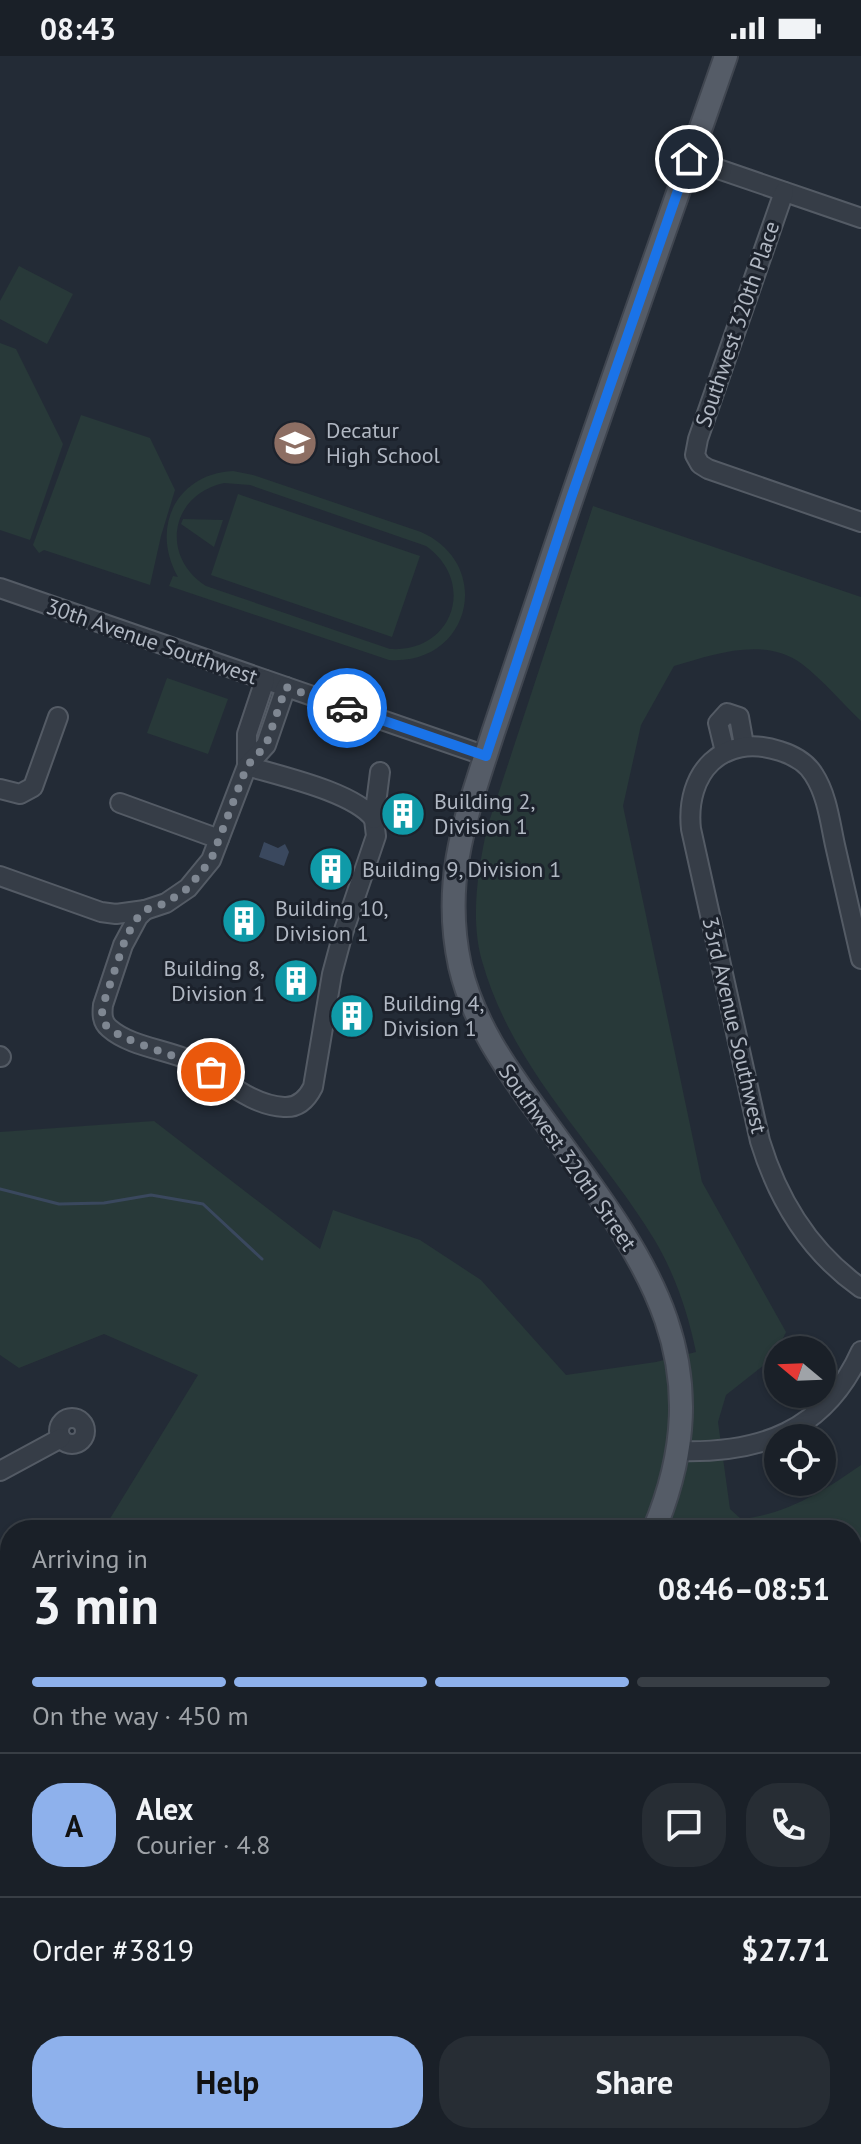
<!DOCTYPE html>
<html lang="en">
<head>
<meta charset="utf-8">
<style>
  :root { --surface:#1a2028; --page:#272d34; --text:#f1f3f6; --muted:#9fa3a8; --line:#383e45; --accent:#8eb1ec }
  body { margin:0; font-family:"PT Sans",sans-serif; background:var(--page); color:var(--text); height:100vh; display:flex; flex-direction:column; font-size:30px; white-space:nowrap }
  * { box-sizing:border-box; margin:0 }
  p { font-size:26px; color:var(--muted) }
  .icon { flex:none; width:44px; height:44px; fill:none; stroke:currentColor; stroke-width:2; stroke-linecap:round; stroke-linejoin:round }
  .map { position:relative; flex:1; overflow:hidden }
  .panel { position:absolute; left:0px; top:1464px; width:862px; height:624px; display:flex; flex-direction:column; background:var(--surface); border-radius:32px 32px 0 0; box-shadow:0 2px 6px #0004,0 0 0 2px var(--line) }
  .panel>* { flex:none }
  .needle { width:52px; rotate:289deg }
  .tools { position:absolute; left:764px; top:1280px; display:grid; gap:16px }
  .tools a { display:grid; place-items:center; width:72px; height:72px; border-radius:50%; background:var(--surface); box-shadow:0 2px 6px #0004,0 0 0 2px var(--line); font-size:40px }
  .pin { position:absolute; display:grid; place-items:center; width:68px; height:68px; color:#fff; margin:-34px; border:4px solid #fff; border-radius:50%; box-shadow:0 2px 8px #0007 }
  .courier { position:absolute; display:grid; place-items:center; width:80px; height:80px; margin:-40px; border:6px solid #1a73e8; border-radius:50%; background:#fff; color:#222; box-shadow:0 2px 10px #0007 }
  .summary em { font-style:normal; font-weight:600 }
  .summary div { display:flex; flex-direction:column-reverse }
  .summary { display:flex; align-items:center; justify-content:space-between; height:136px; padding:0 32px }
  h1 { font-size:52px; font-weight:600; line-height:60px }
  .bar { display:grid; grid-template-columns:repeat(4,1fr); gap:12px 8px; align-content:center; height:96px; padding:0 32px }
  .bar i { height:10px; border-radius:6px; background:var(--line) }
  .bar .on { background:var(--accent) }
  .bar p { grid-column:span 4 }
  .line { display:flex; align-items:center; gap:20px; padding:0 32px; border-top:2px solid var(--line) }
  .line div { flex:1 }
  .round { display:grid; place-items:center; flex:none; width:84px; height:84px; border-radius:32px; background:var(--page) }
  .button { display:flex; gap:16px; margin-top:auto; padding:16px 32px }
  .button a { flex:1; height:92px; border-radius:32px; background:var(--accent); color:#111; font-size:32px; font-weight:600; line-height:92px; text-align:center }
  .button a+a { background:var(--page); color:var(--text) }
  .status { display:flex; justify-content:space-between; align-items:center; height:56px; padding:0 40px; background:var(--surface); direction:ltr }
  .status svg { height:22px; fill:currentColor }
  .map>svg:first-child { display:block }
  .green { fill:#283939; fill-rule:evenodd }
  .water { fill:#3a485e }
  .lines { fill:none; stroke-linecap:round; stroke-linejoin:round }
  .stream { stroke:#3a485e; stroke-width:3 }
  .minor-casing { stroke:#545b65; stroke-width:22 }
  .major-casing { stroke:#404650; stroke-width:26 }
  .minor { stroke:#363d47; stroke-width:18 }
  .major { stroke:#555c67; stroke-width:22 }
  .done { stroke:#7f8792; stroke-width:8; stroke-dasharray:0 14.4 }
  .route { stroke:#1a73e8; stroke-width:10 }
  .labels { text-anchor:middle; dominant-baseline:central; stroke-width:6; stroke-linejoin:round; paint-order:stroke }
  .street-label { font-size:22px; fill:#b1b8c3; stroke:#1c222c }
  .poi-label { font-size:22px; fill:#b1b8c3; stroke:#1c222c; text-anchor:start }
</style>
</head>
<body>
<div class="status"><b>08:43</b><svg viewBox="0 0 49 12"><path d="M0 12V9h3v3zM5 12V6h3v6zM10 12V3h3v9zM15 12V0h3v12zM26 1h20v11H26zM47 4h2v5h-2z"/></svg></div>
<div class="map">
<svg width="861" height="2088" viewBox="0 0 861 2088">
  <rect width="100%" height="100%" fill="#232b36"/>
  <g class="green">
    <path d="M19,210L73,238L47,288L0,263V245Z"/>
    <path d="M0,287L16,293L63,388L30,484L0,474Z"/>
    <path d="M81,359L150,382L175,434L161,480L150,529L44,494L39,497L33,489Z"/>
    <path d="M233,415L253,419L421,476C495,509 470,610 389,604L169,530L173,520L178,521C150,472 176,418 233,415ZM224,427L250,429L426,490C477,526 453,597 390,593L206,530C160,500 170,439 224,427Z"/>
    <path d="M238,438L420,500L392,581L211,519Z"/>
    <path d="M593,450L861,541V665C842,647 823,624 802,608C765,580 714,598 674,610L641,669L623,750L702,1126L786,1276L774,1301L726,1339L718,1366L730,1453L741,1463C787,1458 824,1435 861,1409V1536L852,1542V1474H103L198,1319L104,1278L19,1312L0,1299V1076L154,1065L320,1193L333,1154L420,1184L481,1224L566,1319L656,1306L696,1296C688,1257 675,1218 654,1183C596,1088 513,1015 482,905C470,863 478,814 487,772Z"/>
    <path d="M183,463L223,464L214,491L181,468Z"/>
    <path d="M167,622L228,643L208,698L147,677Z"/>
    <path d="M10,1845V2078H405L395,2088H0V1855Z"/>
  </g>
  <g class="water">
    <path d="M264,786L278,792L285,788L289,796L284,810L259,801Z"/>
    <path d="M852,2046L860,2060L861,2088H651L652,2078H852Z"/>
  </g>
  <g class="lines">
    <path class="stream" d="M0,1133L59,1148L104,1147L151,1139L203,1148L262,1203"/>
    <g class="minor-casing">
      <g id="minor">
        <path d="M689,103L861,162"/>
        <path d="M784,136L698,383L695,399L700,408L708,413L861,466"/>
        <path d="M0,532L486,700"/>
        <path d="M265,624L247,678V710L211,804L188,832L166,847L145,854L138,861L123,889L103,949C102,958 102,966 109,972C128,989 161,993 184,1002C218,1016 246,1049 284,1051C298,1052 307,1043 313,1031L332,918L343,877L376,780L374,763"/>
        <path d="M725,696L718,667L727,657L739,661L744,689"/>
        <path d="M247,710C280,720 354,736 374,763L380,716"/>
        <path d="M247,710L266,689L286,631"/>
        <path d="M0,733L20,738L33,731L58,661"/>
        <path d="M120,747L219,783"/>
        <path d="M0,820L101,856L116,858L145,854"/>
        <path d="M861,903C852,865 844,827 835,789C830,766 827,739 814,719C807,707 793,699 780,695C722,676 685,717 691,773L760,1085C778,1144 810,1196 861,1232"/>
        <path d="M0,1000L1,1001"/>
        <circle cx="72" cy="1375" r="13"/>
        <path d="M676,1395C759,1398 825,1376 861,1295"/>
        <path d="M0,1415L61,1382"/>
        <path d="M852,1634L861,1630"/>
        <path d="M852,1719L861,1722"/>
        <path d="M0,1746L10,1739"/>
        <path d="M852,1918L861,1928"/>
        <path d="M514,2088L522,2084L524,2078"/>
      </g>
    </g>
    <g class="major-casing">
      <g id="major">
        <path d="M654,1474C728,1296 637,1193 538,1056C505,1011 473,966 460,910C441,822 467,758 493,677C509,629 525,581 541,534C600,355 664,178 726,0"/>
        <path d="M20,2088L25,2078"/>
      </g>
    </g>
    <use href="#minor" class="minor"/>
    <use href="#major" class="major"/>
  </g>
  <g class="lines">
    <path class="done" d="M211,1016C189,1002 116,985 105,968C101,962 102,956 103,949L126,881L138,861L145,854L166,847L188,832L211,804L247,710L266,689L286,631L347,652"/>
    <path class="route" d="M347,652L486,700L571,442L689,103"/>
  </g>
  <defs>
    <g id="school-disc" transform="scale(2.3)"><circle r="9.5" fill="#8d6e63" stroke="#1c222c"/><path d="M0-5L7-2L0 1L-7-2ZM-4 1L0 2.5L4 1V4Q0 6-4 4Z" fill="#fff"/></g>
    <g id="building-disc" transform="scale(2.3)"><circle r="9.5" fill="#0f9aa8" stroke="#1c222c"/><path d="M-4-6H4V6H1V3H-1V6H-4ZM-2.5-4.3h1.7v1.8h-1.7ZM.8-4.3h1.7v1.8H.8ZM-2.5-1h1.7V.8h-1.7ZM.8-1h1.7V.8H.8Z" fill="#fff"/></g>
  </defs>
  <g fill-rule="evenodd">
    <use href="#school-disc" x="295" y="387"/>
    <use href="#building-disc" x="403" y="758"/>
    <use href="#building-disc" x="331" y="813"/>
    <use href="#building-disc" x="244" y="865"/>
    <use href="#building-disc" x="296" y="925"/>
    <use href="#building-disc" x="352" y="960"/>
  </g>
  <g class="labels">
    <g class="street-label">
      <text transform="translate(737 268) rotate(-71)">Southwest 320th Place</text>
      <text transform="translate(152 585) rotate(19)">30th Avenue Southwest</text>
      <text transform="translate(735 969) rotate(77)">33rd Avenue Southwest</text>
      <text transform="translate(568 1101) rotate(55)">Southwest 320th Street</text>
    </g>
    <g class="poi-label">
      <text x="326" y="374">Decatur<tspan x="326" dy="25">High School</tspan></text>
      <text x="434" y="745">Building 2,<tspan x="434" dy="25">Division 1</tspan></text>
      <text x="362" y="813">Building 9, Division 1</text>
      <text x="275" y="852">Building 10,<tspan x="275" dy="25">Division 1</tspan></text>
      <text x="265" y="912" text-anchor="end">Building 8,<tspan x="265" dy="25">Division 1</tspan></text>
      <text x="383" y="947">Building 4,<tspan x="383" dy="25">Division 1</tspan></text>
    </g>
  </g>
</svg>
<div class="tools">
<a><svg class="needle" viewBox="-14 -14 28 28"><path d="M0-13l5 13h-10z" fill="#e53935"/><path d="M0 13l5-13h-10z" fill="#9fa3a8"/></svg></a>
<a><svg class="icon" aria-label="locate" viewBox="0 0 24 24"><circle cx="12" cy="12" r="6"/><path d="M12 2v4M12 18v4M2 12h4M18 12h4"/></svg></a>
</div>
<div class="pin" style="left:211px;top:1016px;background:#ea580c"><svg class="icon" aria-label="bag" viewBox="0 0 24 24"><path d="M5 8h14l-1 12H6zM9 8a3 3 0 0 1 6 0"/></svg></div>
<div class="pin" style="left:689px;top:103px;background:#1f2937"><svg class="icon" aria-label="home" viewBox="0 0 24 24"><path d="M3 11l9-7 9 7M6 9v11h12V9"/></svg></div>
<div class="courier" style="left:347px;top:652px"><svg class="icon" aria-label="car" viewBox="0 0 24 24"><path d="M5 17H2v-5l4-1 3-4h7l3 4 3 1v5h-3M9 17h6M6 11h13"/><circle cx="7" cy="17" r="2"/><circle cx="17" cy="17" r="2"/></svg></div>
<section class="panel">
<div class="summary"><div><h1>3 min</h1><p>Arriving in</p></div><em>08:46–08:51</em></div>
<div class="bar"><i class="on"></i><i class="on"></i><i class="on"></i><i></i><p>On the way · 450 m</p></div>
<div class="line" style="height:144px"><b class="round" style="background:var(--accent);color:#111">A</b><div><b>Alex</b><p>Courier · 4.8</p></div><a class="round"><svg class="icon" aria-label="chat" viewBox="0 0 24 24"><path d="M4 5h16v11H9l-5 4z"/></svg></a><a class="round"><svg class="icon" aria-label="phone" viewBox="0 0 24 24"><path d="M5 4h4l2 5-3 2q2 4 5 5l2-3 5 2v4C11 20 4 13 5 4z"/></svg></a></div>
<div class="line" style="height:104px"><div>Order #3819</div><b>$27.71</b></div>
<div class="button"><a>Help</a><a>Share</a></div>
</section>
</div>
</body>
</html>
